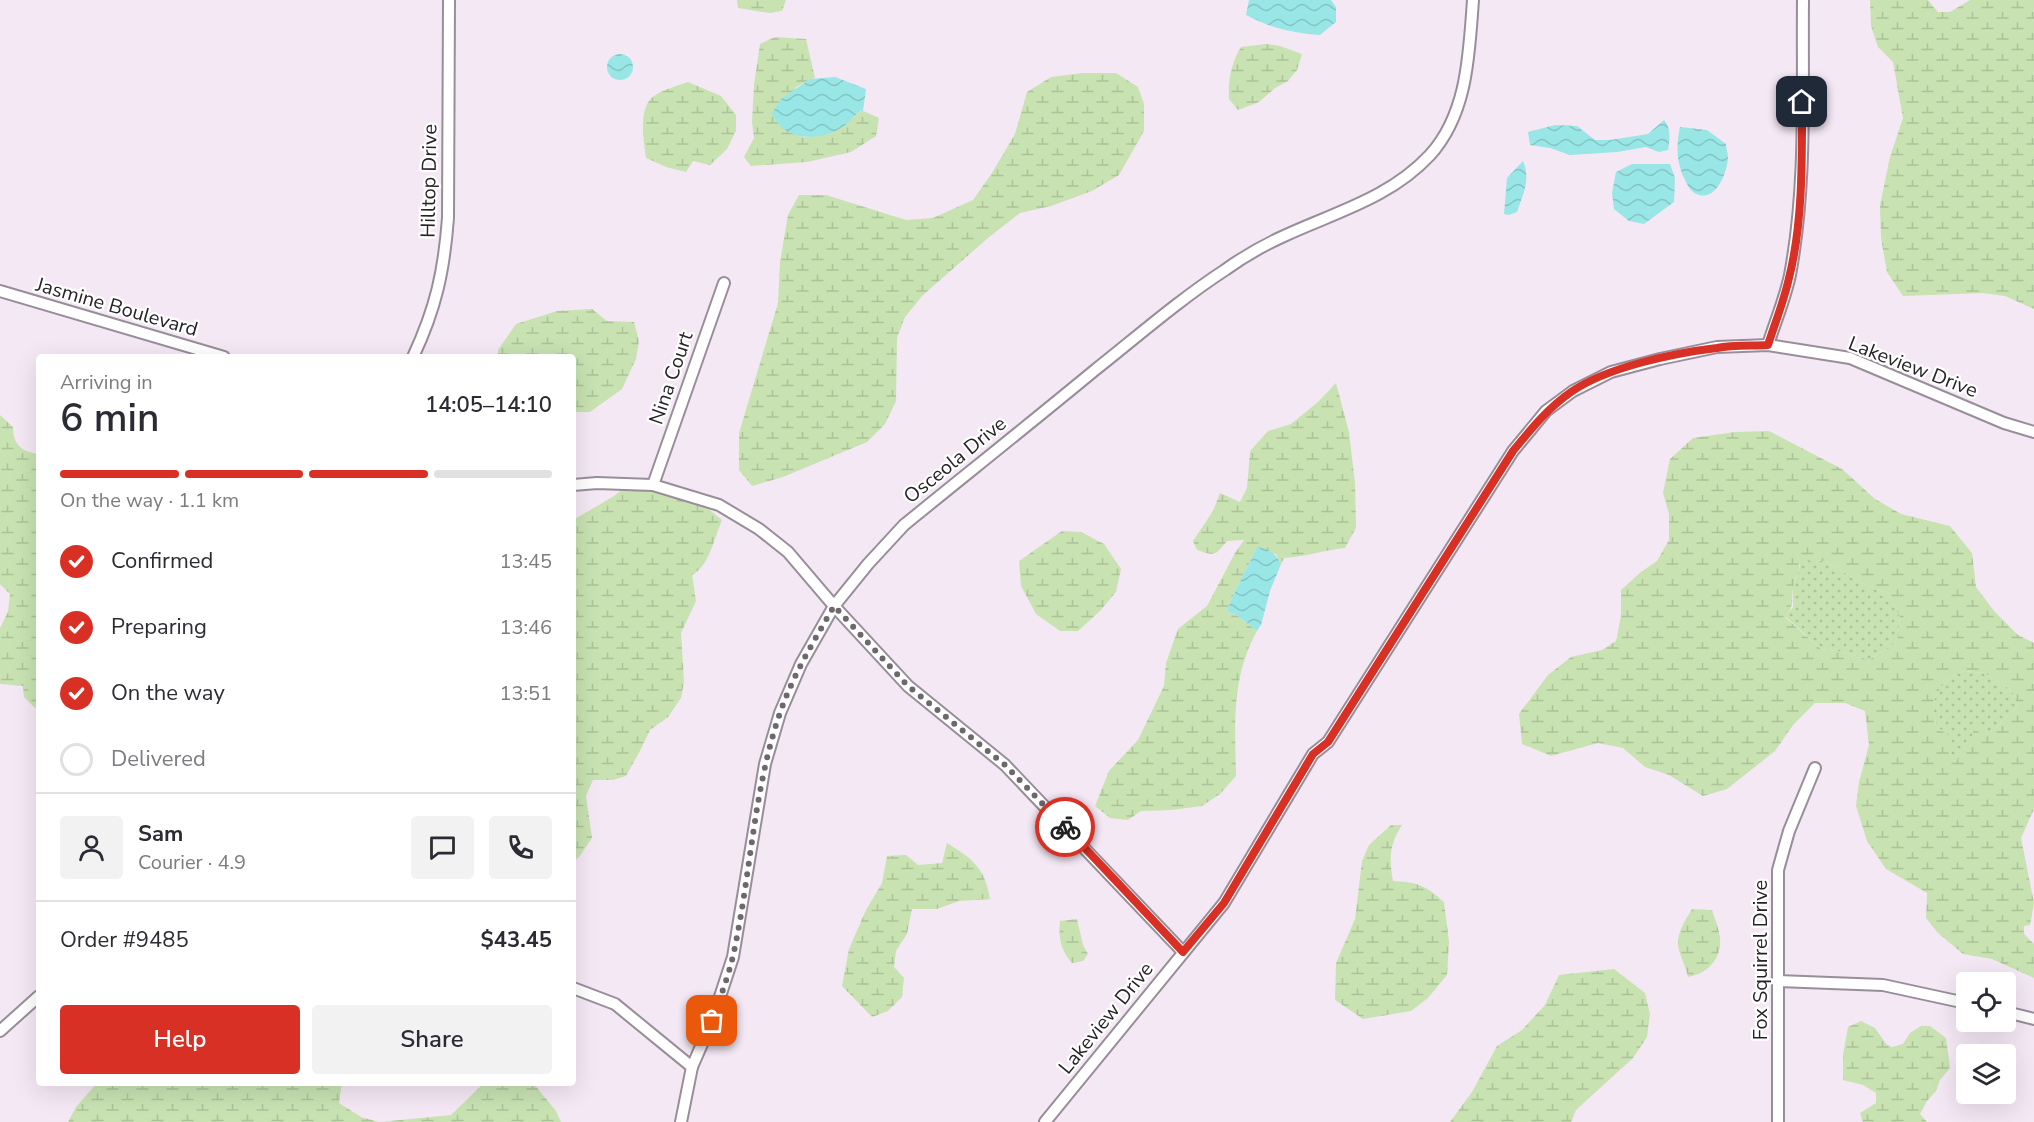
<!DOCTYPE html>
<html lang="en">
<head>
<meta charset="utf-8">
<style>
  :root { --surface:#fff; --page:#f2f2f3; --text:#2b2b33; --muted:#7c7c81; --line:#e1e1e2; --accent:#d93025 }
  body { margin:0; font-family:"Nunito Sans",sans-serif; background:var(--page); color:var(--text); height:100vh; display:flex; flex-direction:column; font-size:22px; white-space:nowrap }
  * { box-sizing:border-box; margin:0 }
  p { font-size:20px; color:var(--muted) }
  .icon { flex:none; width:33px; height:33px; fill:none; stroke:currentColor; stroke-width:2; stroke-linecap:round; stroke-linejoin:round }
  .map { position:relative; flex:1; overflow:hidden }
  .side { position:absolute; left:36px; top:354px; width:540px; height:732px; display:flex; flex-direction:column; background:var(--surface); border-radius:6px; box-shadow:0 6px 24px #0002 }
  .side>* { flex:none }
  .fabs { position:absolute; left:1956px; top:972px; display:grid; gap:12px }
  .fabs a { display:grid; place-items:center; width:60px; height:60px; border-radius:6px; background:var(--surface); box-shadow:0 6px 24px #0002; font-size:30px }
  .pin { position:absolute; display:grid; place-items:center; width:51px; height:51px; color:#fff; margin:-26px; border-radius:12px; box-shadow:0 3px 9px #0006 }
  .courier { position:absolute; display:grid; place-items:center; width:60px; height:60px; margin:-30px; border:4px solid #d93025; border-radius:50%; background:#fff; color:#222; box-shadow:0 2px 8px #0007 }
  .overview em { font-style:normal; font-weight:600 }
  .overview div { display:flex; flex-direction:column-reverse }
  .overview { display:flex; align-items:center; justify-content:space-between; height:102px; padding:0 24px }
  h1 { font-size:39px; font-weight:600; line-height:45px }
  .bar { display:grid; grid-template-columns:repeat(4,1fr); gap:9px 6px; align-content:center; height:72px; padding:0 24px }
  .bar i { height:8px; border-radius:4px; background:var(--line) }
  .bar .selected { background:var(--accent) }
  .bar p { grid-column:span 4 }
  .line { display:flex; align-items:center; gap:15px; padding:0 24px; border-top:2px solid var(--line) }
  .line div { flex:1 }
  .round { display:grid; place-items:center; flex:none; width:63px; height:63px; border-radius:6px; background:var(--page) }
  ol { padding:0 24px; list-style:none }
  li { display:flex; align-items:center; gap:18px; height:66px }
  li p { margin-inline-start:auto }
  li .icon { padding:6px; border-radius:50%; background:var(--accent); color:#fff; stroke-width:4 }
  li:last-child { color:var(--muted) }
  li i { width:33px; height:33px; border:3px solid var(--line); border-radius:50% }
  .button { display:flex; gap:12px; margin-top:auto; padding:12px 24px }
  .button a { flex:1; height:69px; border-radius:6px; background:var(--accent); color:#fff; font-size:24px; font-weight:600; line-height:69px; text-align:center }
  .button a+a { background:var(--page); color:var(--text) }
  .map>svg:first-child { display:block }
  .grass { fill:url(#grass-dots) }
  .wetland { fill:url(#wetland-marsh); fill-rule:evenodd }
  .water { fill:url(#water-waves) }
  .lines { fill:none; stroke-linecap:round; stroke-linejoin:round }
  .minor-casing { stroke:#988e9a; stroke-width:14 }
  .minor { stroke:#fff; stroke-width:10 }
  .done { stroke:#6e676e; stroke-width:6; stroke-dasharray:0 10.8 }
  .route { stroke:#d93025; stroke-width:8 }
  .labels { text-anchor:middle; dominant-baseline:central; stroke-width:4.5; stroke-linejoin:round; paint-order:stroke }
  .street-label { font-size:20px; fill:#262226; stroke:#fff }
</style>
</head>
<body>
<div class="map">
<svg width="2034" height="1122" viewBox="0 0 2034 1122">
  <defs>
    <pattern id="grass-dots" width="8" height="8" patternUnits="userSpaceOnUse" patternTransform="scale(1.5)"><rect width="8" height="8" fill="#c8e2b2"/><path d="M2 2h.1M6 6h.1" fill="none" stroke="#acc299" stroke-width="1.8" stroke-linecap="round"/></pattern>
    <pattern id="wetland-marsh" width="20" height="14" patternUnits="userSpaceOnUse" patternTransform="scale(1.5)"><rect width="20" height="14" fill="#c8e2b2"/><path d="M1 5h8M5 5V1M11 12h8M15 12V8" fill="none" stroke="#acc299"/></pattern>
    <pattern id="water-waves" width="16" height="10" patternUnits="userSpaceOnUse" patternTransform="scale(1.5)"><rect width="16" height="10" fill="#98e6e6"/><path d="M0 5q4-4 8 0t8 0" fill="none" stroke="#83c5c5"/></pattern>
  </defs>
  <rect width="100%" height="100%" fill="#f4e8f5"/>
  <g class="grass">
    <path d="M1800,559L1825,561L1867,586L1889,593L1900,617L1897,642L1869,660L1843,652L1821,649L1786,617L1793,607V587L1800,566Z"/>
    <path d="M1964,671L1984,673L2005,685L2014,694L2017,707L1991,732L1973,740L1965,752L1957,761L1947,759L1942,730L1936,728C1936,720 1933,709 1934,702C1937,688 1951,675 1964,671Z"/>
  </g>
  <g class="wetland">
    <path d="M737,0H786L782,11L769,13L738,8Z"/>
    <path d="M1870,0H1928L1938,12H1950L1970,0H2034V309L2005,296L1983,293L1903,296L1887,272L1881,238L1880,205L1890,157L1903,118L1893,62L1878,47L1871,26Z"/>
    <path d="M775,37L806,39L815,78L810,79L795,88L803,137C833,134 840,131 861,110L879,118L876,136L851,152L807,162L751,166L744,157L754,138L752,122L754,85L760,44Z"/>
    <path d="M1266,44L1280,46L1302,54L1297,70L1288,81L1275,88L1259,102L1238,110L1229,99C1228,79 1231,64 1241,47Z"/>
    <path d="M1083,73H1116L1138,87L1144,104V131L1119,175L1092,191L1051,206L1020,213L988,238L923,295L905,317L897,338L896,401L885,424L867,442L783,477L752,486L739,470V433L778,303L780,262L788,215L799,195H826L906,220L933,218L973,200L992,173L1015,134L1027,92L1051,77Z"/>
    <path d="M688,82L721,96L736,115V131L727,149L710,165L693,161L686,172L666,167L646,158C644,142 639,115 649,101C656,91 677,86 688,82Z"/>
    <path d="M592,309L607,321L634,322L639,341L636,359L622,389L590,412H573V357H498V350L516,324L557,311Z"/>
    <path d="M1336,383L1349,432L1355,483L1356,528L1345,548C1324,550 1305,557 1284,558L1281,564L1276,554L1257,547C1247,569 1235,589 1227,611L1238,616L1257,631C1231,678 1235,725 1236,776L1220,794L1202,806L1171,810L1141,811L1128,820L1110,818L1095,806L1109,771L1138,740L1164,686L1166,663L1178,629L1207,606L1235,553L1244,540L1227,541C1215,556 1215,556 1197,550L1193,541L1213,511L1220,493L1240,502L1247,488L1250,451L1268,431L1291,424L1318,402Z"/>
    <path d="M0,415L13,427C13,445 22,452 39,454V712L24,697L23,686L0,684V628L8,612L10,594L0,584Z"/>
    <path d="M1769,431L1842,469L1875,499L1901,514L1950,526L1972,553L1976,587L1994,611L2018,635L2034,643V809L2021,838L2034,903L2030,925L2024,926V934L2034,944V978L1992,959L1963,954L1937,932L1926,918L1927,893L1886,869L1867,841L1856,806L1859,782L1869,745L1865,711L1845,703H1815L1793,725L1775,751L1727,789L1703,796L1669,775L1645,767L1623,748L1598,743L1551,756L1522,744L1519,714L1548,675L1571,657L1602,650L1616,641L1621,616V590L1641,572L1657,561L1669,540V514L1663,493L1670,459L1693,438L1735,432ZM1800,560L1825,561L1867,586L1889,593L1900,617L1897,642L1869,660L1843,652L1821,649L1786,618C1796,602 1790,599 1794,584C1796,576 1800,569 1800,560ZM1964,671L1984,673L2005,685L2014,694L2017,707L1991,732L1974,726C1972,741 1968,750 1956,761L1948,758L1951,754V737L1936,727C1936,720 1933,709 1934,702C1937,688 1951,675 1964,671Z"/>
    <path d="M623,489L653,490L705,506L722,520C715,536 709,567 692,575L696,601L681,633L684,682L681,698L668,717L650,730L641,749L626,776L613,780H593L586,796L592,838L579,857L573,862V520L614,496Z"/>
    <path d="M1062,531L1081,532L1104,544L1121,569L1116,592L1100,611L1078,631H1060L1036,614L1021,586L1019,561Z"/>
    <path d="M1391,825H1402C1389,845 1389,859 1393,881C1418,882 1426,886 1444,902L1449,942L1447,975L1428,998L1411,1011L1363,1019L1335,1000L1336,963L1355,919L1362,861L1369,845Z"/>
    <path d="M947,843C973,859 985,868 990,899L959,901L937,909H912L907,934L896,951L894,967L904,978L902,997L888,1011L872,1017L842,986L849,949L866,910L882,883L887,856L906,855L918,865L942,863Z"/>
    <path d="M1692,909L1712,910C1715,919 1719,929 1720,938C1722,959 1707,974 1688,977C1686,967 1679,954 1678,945C1677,932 1686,919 1692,909Z"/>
    <path d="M1077,919L1083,945L1088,954L1083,961L1072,963C1061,951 1058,937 1060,921Z"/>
    <path d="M1614,969L1645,993L1650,1014L1647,1037L1633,1058L1576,1110L1571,1122H1450L1472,1092L1497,1046L1522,1030L1545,1005L1559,975Z"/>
    <path d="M1861,1021L1875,1028L1886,1044L1892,1047L1903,1044L1910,1033L1921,1026H1930L1946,1038L1950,1068L1940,1080L1936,1091L1927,1101L1920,1114L1927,1122H1863L1860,1113L1876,1103V1093L1863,1085L1843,1080V1055L1848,1027Z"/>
    <path d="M97,1083H342L339,1103L361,1117L379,1122H68L76,1107Z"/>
    <path d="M484,1083L534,1084L556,1111L561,1122H380L451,1115Z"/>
  </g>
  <g class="water">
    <path d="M1249,0H1331L1336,7V22L1320,35C1292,33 1271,28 1246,15Z"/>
    <circle cx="620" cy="67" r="13"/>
    <path d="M835,77L866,89L863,111L861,110C855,115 850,122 844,126C821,142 783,142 772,113L781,99L810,79Z"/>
    <path d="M1664,120C1671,127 1670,140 1668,150L1659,152L1646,147L1617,152L1570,155L1550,148L1530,145L1528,132L1555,125L1577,126L1595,140H1610L1648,134Z"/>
    <path d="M1680,127L1707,130L1726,144C1726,148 1728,153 1728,158C1727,172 1717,200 1699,195C1692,193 1689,188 1686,182C1676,163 1676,147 1680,127Z"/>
    <path d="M1523,161C1531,179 1523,194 1517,212L1509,215L1504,214L1507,178Z"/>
    <path d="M1632,164H1670L1675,178L1674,202L1644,224L1629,221L1614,209L1612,193L1616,172Z"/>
    <path d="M1257,547C1269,549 1275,552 1281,564L1270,591L1261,625L1257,631L1238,616L1227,611C1235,589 1247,569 1257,547Z"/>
  </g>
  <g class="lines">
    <g class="minor-casing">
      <g id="minor">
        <path d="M0,291L224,357"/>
        <path d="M1768,345C1775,322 1785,299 1790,275C1807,185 1802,91 1803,0"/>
        <path d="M413,357C436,308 444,271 448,218L449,0"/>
        <path d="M573,485L597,483L653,485L719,505L759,529L788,552L834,606L908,686L1005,765L1183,952"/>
        <path d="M653,485L724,283"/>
        <path d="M1777,981L1883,985L1966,1003"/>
        <path d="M573,988L615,1004L692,1067"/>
        <path d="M2006,1012L2034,1019"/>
        <path d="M0,1031L39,996"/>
        <path d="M681,1122L692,1067L712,1021L733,957L765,764L780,713L801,664L834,606L868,564L904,525C968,473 1032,422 1095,370C1138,336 1179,300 1225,270C1243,257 1264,245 1284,236C1336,212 1390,198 1430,155C1468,113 1469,53 1473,0"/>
        <path d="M1045,1122L1224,903L1313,754L1328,742L1513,451L1546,411L1573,391L1611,372L1660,359L1717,347L1768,345L1850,358L2004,423L2034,432"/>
        <path d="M1778,1122V870L1789,831L1815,768"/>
      </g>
    </g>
    <use href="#minor" class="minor"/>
  </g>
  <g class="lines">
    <path class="done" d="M712,1021C719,1000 728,978 733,956C751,875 753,791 780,713C793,675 814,641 834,606L908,686L1005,765L1065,827"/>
    <path class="route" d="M1065,827L1183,952L1224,903L1313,754L1328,742L1513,451C1531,429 1548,408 1571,392C1607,367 1674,353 1717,348C1733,345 1751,346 1768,345C1775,323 1784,301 1789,278C1803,223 1802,158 1802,102"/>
  </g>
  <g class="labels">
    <g class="street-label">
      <text transform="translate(429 181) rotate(-89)">Hilltop Drive</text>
      <text transform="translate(117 307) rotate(16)">Jasmine Boulevard</text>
      <text transform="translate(1913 367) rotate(21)">Lakeview Drive</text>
      <text transform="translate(671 378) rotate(-71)">Nina Court</text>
      <text transform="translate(955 460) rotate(-39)">Osceola Drive</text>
      <text transform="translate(1760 960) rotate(-90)">Fox Squirrel Drive</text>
      <text transform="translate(1106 1018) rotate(-51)">Lakeview Drive</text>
    </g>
  </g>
</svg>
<div class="fabs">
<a><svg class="icon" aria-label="locate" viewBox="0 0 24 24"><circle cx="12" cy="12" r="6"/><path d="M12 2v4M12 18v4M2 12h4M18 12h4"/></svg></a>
<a><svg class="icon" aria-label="layers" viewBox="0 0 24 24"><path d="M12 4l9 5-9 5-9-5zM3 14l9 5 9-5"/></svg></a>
</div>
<div class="pin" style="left:712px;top:1021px;background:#ea580c"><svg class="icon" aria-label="bag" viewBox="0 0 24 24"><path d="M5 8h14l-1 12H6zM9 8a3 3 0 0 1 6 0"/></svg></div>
<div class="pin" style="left:1802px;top:102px;background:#1f2937"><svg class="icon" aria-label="home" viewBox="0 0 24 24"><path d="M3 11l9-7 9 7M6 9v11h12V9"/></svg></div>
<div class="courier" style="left:1065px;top:827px"><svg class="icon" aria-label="bike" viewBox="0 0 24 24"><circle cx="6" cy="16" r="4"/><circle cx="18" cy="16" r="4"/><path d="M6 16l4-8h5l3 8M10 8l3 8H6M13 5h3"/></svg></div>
<section class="side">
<div class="overview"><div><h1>6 min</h1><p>Arriving in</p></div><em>14:05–14:10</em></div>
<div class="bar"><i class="selected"></i><i class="selected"></i><i class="selected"></i><i></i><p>On the way · 1.1 km</p></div>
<ol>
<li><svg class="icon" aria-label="check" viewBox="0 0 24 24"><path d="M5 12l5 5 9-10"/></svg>Confirmed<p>13:45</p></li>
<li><svg class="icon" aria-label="check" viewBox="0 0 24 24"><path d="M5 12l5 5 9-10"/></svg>Preparing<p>13:46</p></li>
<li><svg class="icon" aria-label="check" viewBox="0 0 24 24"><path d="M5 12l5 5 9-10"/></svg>On the way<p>13:51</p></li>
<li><i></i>Delivered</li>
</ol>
<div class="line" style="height:108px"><a class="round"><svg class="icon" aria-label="person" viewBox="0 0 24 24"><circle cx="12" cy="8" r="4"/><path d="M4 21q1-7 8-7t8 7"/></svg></a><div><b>Sam</b><p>Courier · 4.9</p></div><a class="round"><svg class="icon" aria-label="chat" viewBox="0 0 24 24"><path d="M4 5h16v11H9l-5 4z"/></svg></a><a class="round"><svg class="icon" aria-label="phone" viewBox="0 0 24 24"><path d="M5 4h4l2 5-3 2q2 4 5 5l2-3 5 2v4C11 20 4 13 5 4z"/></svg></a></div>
<div class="line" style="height:78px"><div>Order #9485</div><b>$43.45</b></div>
<div class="button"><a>Help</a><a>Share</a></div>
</section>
</div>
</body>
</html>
